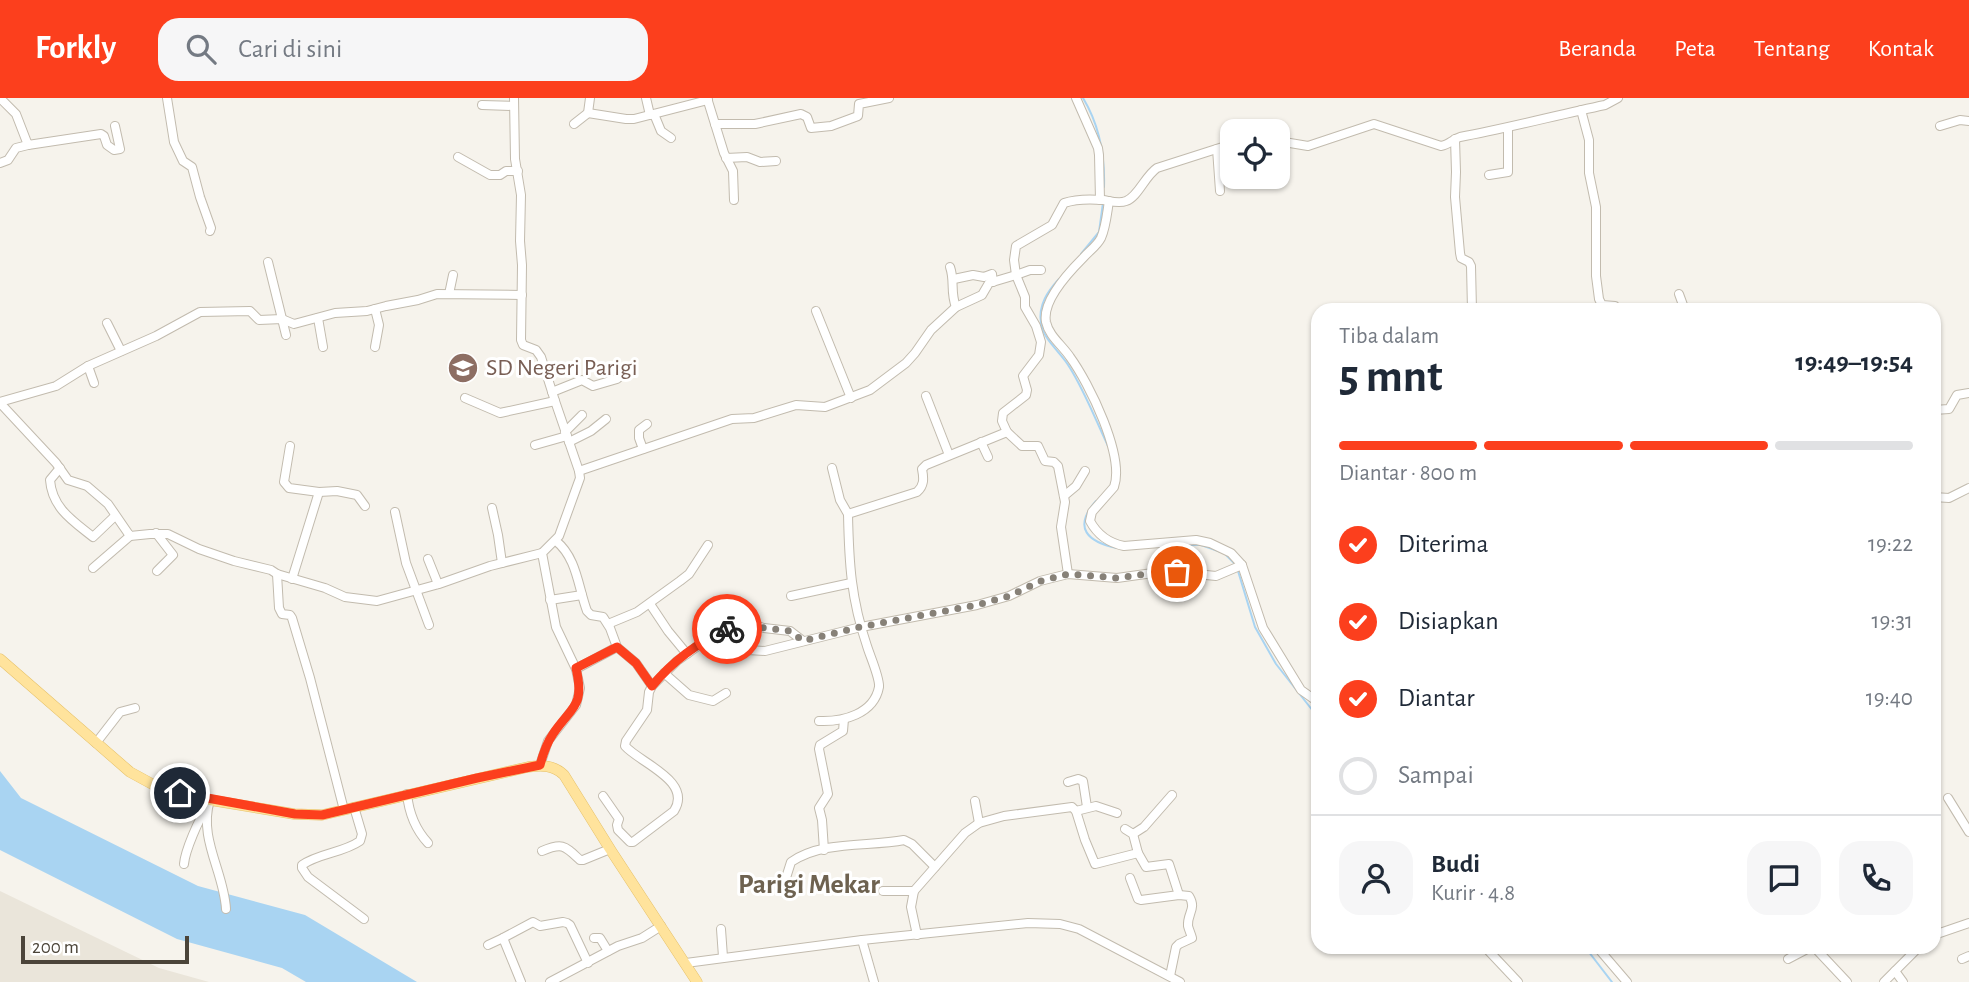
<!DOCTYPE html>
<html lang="id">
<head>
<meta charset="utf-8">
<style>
  :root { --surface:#fff; --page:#f6f6f7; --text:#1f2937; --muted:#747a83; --line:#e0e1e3; --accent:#fc3f1d }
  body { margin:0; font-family:"Alegreya Sans",sans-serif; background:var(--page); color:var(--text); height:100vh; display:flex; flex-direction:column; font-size:26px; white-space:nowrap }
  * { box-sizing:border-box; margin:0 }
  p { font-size:23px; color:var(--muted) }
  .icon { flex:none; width:38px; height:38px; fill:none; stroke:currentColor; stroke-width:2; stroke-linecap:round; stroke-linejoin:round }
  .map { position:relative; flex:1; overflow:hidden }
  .drawer { position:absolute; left:1311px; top:205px; width:630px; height:651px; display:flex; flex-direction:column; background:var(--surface); border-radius:21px; box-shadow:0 2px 5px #0004 }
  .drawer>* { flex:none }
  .controls { position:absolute; left:1220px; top:21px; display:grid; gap:14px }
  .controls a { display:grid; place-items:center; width:70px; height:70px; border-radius:14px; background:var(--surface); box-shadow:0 2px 5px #0004; font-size:35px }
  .scale { position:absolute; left:21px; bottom:18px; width:168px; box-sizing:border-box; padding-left:7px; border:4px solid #4b4439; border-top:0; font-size:19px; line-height:24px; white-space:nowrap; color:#4b4439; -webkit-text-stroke:5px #fff; paint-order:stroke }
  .pin { position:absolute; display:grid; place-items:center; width:60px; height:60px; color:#fff; margin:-30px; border:4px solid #fff; border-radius:50%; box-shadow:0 2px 7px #0007 }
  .courier { position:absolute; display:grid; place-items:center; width:70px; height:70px; margin:-35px; border:5px solid #fc3f1d; border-radius:50%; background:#fff; color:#222; box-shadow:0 2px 9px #0007 }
  .summary em { font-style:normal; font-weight:700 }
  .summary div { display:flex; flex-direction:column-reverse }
  .summary { display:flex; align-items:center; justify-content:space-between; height:119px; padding:0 28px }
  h1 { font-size:46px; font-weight:700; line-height:52px }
  .bar { display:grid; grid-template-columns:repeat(4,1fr); gap:10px 7px; align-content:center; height:84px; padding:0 28px }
  .bar i { height:9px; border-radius:5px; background:var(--line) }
  .bar .active { background:var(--accent) }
  .bar p { grid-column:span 4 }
  .line { display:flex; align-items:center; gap:18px; padding:0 28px; border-top:2px solid var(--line) }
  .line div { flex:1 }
  .round { display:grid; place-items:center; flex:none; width:74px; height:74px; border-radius:21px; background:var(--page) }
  ol { padding:0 28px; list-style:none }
  li { display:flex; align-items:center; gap:21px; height:77px }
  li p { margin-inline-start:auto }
  li .icon { padding:7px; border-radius:50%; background:var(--accent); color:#fff; stroke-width:4 }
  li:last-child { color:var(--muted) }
  li i { width:38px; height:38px; border:4px solid var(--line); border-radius:50% }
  header { display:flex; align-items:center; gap:42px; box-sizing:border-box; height:98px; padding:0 35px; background:var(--accent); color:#fff }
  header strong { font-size:33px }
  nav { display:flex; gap:38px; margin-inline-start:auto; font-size:24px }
  .search { width:490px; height:63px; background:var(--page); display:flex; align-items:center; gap:18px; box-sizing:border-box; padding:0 24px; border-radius:21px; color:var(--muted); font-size:26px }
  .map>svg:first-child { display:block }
  .residential { fill:#eae5da }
  .water { fill:#a9d4f2 }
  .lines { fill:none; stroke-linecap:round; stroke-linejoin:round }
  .stream { stroke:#a9d4f2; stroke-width:2 }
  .minor-casing { stroke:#c2bbae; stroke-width:10 }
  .major-casing { stroke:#e6c16a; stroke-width:11 }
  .minor { stroke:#fff; stroke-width:8 }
  .major { stroke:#ffe39c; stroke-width:10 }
  .done { stroke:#878178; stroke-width:7; stroke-dasharray:0 12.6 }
  .route { stroke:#fc3f1d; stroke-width:9 }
  .labels { text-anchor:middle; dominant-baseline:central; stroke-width:6; stroke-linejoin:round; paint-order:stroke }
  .education-label { font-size:24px; fill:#785e54; stroke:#fff; text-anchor:start }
  .quarter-label { font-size:28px; font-weight:bold; fill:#6e6250; stroke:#fff }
</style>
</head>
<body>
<header>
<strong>Forkly</strong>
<div class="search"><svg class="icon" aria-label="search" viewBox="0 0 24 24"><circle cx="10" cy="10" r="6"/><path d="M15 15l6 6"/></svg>Cari di sini</div>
<nav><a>Beranda</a><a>Peta</a><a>Tentang</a><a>Kontak</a></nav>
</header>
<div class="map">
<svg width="1969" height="884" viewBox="0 0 1969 884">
  <rect width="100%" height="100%" fill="#f6f3ec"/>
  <path class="residential" d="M0,793L159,870L209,884H0Z"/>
  <path class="water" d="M0,673L21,700L198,788L305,817L417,884H306L282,870L177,841L0,752Z"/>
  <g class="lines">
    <g class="stream">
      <path d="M1083,0C1100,28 1105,57 1104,89"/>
      <path d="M1081,156L1099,134L1103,105"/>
      <path d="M1059,181C1048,193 1038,207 1041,225C1043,242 1062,255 1070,270C1085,294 1096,323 1108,348"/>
      <path d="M1096,403C1072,430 1088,444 1117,450"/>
      <path d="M1182,447H1201L1221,454"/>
      <path d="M1226,457L1234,465"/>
      <path d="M1238,473L1255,529L1276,566L1313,613L1318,615"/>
      <path d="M1585,849L1612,884"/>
    </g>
    <g class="minor-casing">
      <g id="minor">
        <path d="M0,0L16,16L28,47L101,36L104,38L107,47L114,52L120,51L115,28"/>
        <path d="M167,0L174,44L183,63L192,69L200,99L211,130L210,133"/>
        <path d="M514,0L515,61L521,97L520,143L522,167L521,242L523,247L536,252L541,259L555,303L579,373L580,380L559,438L542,455L556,529L576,571L580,590L576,607L548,643L540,667"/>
        <path d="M646,0L650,17"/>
        <path d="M707,0L724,55L733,73L734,102"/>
        <path d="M1076,0L1098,50L1099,57L1100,102"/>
        <path d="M482,7L514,8"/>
        <path d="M1581,12L1589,42V75L1596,109V178L1599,201L1602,207L1615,208L1618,212"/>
        <path d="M588,15L626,21H634L708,2"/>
        <path d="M654,16L661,33L671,40"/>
        <path d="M574,26L588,15L590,0"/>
        <path d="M715,26H755L801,16L807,19L811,30L831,28L858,18L859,6L889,0"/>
        <path d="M1940,28L1960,22L1969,23"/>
        <path d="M1455,41L1456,74L1455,99L1460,155L1461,160L1469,164L1471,168L1472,212"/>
        <path d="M1278,43L1308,48L1374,26L1441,48C1449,47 1453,41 1460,39C1509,30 1557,17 1605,7L1618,0"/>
        <path d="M1279,43L1282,68"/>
        <path d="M1217,51L1220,93"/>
        <path d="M458,59L490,77H500L506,73H518"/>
        <path d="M726,60L747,59L760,64L776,63"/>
        <path d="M0,65L8,62L16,50L28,47"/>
        <path d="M1489,77L1508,74V30"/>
        <path d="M1109,103C1107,115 1106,129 1101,140C1097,148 1089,153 1083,160C1069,174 1042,203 1046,224C1049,238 1062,247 1070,259C1089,285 1125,358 1114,389L1092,414L1090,423C1097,436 1109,445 1124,448L1196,442L1210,445L1231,455L1242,467L1263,530L1301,592L1318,604"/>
        <path d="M268,164L286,237"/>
        <path d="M950,169C955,183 950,194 956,209"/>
        <path d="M954,181L973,177L984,179L992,176L993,184"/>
        <path d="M449,196L453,177"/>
        <path d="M1679,196L1683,207L1682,212"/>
        <path d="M375,211L379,227L375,249"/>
        <path d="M816,213L851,300"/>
        <path d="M318,220L323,249"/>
        <path d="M107,225L121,253"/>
        <path d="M88,268L94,285"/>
        <path d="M552,294L582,282L593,288L617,281L624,275"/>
        <path d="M926,298L949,357"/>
        <path d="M465,300L500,315L555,303"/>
        <path d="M0,304L56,288L88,268L156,238L200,214L250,213L259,222L282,221L294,226L335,215L367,213L386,208L418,202L437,196L522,197"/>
        <path d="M0,305L56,365L68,382L87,388L108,406L130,438L150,436H168L199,451L234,463L271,472L277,476L325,490L345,499L377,503L439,486L490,468L542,455"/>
        <path d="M1934,312L1949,311L1957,297L1969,295"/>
        <path d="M565,334L582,317"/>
        <path d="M1007,334L1022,348H1038L1045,363L1054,364L1058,368L1065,404L1061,429L1068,476"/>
        <path d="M569,344L591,333L606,321"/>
        <path d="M981,344L988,359"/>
        <path d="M535,347L567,338"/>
        <path d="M290,348L284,384L289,390L319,394L292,481"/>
        <path d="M643,351L639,340V332L647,326"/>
        <path d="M60,370L50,382C52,410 73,423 93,439L115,418"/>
        <path d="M832,370L840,402L848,416"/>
        <path d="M579,373L732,321L754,320L796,307L825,309L870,292L906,265L915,255L931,232L956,209L982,197L989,185L1016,177L1014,162L1016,148L1052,127L1064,105C1076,101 1091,101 1103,102C1110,103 1119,106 1126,103C1138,99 1145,78 1157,70L1232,46"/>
        <path d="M319,394L337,393L357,397L365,408"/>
        <path d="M1064,398L1076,388L1085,373"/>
        <path d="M1934,399L1949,400L1969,390"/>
        <path d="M492,410L498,437L502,465"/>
        <path d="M395,414L406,465L429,527"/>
        <path d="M156,435L173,457L157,473"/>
        <path d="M556,443C577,460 578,489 587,513L591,517L603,519L610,530L617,549"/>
        <path d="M428,461L438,486"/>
        <path d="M93,470L130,438"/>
        <path d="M277,476L279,510L282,516L290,517L292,520L310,580L344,712"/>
        <path d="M791,498L851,485"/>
        <path d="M550,502L582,497"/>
        <path d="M650,506L668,533L687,556"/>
        <path d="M608,526L637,514L680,483L689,476L708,447"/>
        <path d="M712,538L746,525L764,530L790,533L803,543"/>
        <path d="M576,571L617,549L636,565L652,588L677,563L712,538L722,555L727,558L748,552L765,553L861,529L977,507L1009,498L1040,483L1068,476L1117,480L1167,473L1216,478L1242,467"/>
        <path d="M664,575L689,597L713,603L726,595"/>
        <path d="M819,623C843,624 874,616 879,589C880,580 870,558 867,548C851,501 849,465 848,416L917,394C924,388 924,381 922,371L926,367L1007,334L1002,323L1003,315L1026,297L1027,292L1023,278L1039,257L1041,244L1036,228L1025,209V199L1016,177L1030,172H1041"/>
        <path d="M96,645L120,614L135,610"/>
        <path d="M1068,684L1078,681L1083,683L1087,709"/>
        <path d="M407,696C409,716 415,731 428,745"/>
        <path d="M603,698L619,721L617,727L618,732L630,744H633L674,713C693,683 640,665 625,648L626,643L647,612L649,594L652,588"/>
        <path d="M1948,700L1969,734"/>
        <path d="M210,702C198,740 224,774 226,811"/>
        <path d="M975,703L979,725"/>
        <path d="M354,709L362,736L360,743C343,755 319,755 302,767V770L308,779L364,821"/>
        <path d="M1076,713L1096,708L1117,715"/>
        <path d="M177,720L185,696"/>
        <path d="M1133,736L1144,729L1172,697"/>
        <path d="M824,752L822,722L819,710L828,696L819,651L820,647L843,633L844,621"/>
        <path d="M542,753C563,744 565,748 580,762H583L610,751"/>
        <path d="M1138,755L1146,769L1169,766L1179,797"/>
        <path d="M184,766C185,753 199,720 207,710"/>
        <path d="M1130,780L1138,801L1141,802L1179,797L1189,798C1197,811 1187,815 1188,828C1189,832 1191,836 1192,840L1179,846L1176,849L1170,878"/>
        <path d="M785,783L791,764C823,742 869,749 904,742L912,746L935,769"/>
        <path d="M883,793H914"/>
        <path d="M721,831L723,859"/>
        <path d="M917,837L911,809L914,793L965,735L979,725L1004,718L1072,709L1076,713L1085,742L1095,766L1138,755L1133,736L1125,731"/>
        <path d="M1934,837L1969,825"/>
        <path d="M503,840L533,824L540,828L563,824L567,825L570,827L588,865"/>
        <path d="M594,840H600L608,853"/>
        <path d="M862,842L874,884"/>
        <path d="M488,847L503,840L521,884"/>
        <path d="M1485,849L1518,884"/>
        <path d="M1597,849L1627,884"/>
        <path d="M1788,861L1807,851H1816L1847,884"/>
        <path d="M1962,861L1969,858"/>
        <path d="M686,865L862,842L1028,825L1060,826L1079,831L1180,884"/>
        <path d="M1895,873L1903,884"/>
        <path d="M550,884L618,848L642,840L661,828"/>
        <path d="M1884,884L1919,849"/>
      </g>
    </g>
    <g class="major-casing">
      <path id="major" d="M0,561L130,674L152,686L165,691L210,702L294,716L322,717L528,669C542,667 554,667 564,677L610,751L697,884"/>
    </g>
    <use href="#minor" class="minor"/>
    <use href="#major" class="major"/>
  </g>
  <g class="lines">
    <path class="done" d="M727,531L746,525L764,530L790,533L803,543L860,529L977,507L1009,498L1041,483L1068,476L1117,480L1167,473L1177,474"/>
    <path class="route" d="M180,695L295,716L322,717L477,680L540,667C543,656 546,646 553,636C572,608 585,609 576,570L617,549L636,565L652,588C672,564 699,544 727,531"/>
  </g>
  <defs>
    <g id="school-disc" transform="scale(1.575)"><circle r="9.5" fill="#8d6e63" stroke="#fff"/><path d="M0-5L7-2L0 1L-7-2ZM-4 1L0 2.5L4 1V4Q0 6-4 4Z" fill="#fff"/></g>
  </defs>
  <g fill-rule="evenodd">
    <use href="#school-disc" x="463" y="270"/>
  </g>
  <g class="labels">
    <g class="education-label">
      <text x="486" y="270">SD Negeri Parigi</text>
    </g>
    <g class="quarter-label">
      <text x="809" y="787">Parigi Mekar</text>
    </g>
  </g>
</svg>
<div class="controls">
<a><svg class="icon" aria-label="locate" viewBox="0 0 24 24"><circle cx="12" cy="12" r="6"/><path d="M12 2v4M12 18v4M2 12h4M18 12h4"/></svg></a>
</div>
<div class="scale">200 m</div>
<div class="pin" style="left:1177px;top:474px;background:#ea580c"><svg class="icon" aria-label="bag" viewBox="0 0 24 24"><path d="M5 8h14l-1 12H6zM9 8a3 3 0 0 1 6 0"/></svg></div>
<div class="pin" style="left:180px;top:695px;background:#1f2937"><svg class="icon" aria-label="home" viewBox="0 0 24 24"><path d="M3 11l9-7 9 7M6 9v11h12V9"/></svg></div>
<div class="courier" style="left:727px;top:531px"><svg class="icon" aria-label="bike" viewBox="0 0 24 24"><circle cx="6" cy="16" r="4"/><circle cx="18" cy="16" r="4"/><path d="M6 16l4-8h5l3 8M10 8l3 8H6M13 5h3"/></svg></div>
<section class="drawer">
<div class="summary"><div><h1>5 mnt</h1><p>Tiba dalam</p></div><em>19:49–19:54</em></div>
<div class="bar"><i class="active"></i><i class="active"></i><i class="active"></i><i></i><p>Diantar · 800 m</p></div>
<ol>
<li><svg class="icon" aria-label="check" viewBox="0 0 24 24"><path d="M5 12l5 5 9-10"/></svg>Diterima<p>19:22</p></li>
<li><svg class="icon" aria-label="check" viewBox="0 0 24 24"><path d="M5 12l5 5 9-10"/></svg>Disiapkan<p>19:31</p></li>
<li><svg class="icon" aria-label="check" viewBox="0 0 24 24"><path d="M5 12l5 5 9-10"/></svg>Diantar<p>19:40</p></li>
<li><i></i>Sampai</li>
</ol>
<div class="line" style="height:126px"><a class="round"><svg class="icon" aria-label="person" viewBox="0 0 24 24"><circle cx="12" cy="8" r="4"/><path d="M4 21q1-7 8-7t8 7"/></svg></a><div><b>Budi</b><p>Kurir · 4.8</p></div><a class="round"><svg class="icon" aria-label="chat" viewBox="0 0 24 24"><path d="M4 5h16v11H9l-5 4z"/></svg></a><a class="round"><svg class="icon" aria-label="phone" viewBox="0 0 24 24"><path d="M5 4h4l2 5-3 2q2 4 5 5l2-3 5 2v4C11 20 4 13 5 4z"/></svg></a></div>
</section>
</div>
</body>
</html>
